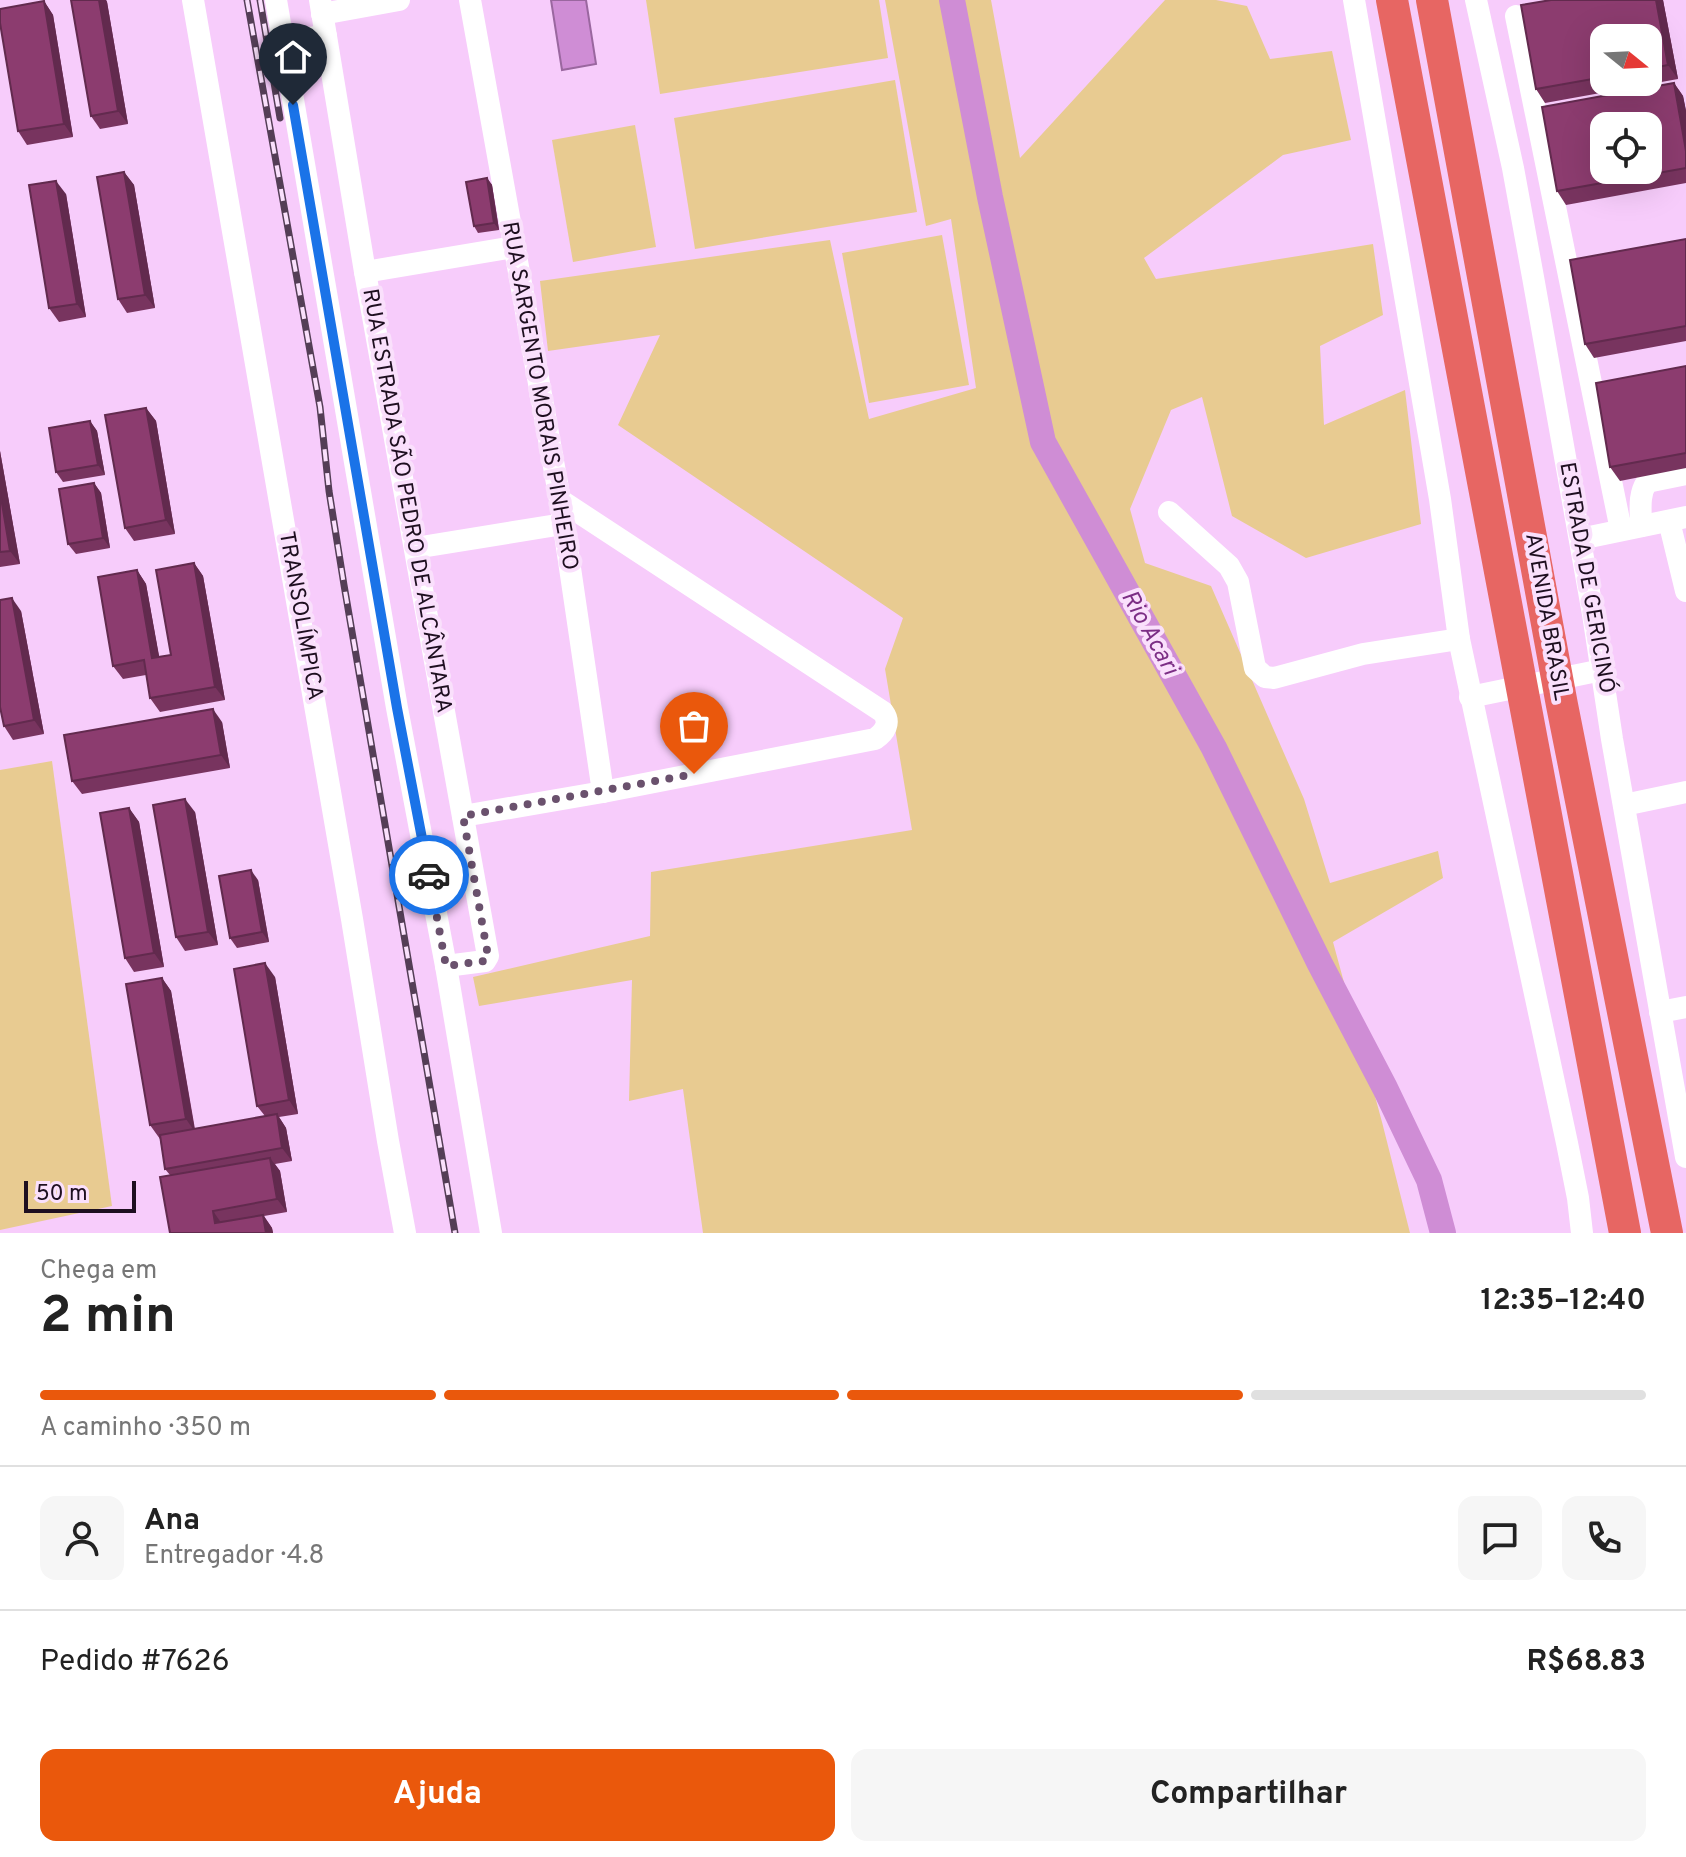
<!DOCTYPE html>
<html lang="pt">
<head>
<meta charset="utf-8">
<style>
  :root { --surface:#fff; --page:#f6f6f6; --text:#222; --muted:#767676; --line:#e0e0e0; --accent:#ea580c }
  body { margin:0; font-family:Overpass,sans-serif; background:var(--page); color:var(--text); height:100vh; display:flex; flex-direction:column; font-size:30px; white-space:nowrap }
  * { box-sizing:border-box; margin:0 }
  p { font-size:26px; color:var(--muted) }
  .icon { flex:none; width:44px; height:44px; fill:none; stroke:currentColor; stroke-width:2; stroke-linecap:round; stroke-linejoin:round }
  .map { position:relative; height:1233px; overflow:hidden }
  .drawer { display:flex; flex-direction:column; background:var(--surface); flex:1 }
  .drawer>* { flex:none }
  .needle { width:52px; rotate:108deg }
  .controls { position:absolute; left:1590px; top:24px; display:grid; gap:16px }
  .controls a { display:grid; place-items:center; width:72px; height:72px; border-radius:16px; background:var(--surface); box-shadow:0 8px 32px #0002; font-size:40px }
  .scale { position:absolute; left:24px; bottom:20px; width:112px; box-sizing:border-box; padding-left:8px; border:4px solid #1e0f20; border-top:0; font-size:22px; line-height:28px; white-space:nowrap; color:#1e0f20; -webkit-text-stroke:6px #fae0fc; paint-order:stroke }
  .pin { position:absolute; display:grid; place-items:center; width:68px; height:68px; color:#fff; margin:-82px -34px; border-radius:50% 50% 50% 0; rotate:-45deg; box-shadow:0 0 8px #0007 }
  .pin .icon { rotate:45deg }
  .courier { position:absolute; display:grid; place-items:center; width:80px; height:80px; margin:-40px; border:6px solid #1a73e8; border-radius:50%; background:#fff; color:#222; box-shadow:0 2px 10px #0007 }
  .headline em { font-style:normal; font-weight:700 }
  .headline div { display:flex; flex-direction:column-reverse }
  .headline { display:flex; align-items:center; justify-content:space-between; height:136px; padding:0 40px }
  h1 { font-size:52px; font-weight:700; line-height:60px }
  .bar { display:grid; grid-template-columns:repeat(4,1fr); gap:12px 8px; align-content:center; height:96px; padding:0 40px }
  .bar i { height:10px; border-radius:6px; background:var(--line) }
  .bar .current { background:var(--accent) }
  .bar p { grid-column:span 4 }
  .line { display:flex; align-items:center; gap:20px; padding:0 40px; border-top:2px solid var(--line) }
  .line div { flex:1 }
  .round { display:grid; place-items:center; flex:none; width:84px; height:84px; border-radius:16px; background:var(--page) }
  .primary-button { display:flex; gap:16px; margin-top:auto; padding:16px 40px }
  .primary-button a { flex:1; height:92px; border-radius:16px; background:var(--accent); color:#fff; font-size:32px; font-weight:700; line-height:92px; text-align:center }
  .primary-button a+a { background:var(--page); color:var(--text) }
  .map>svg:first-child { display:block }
  .green { fill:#e8cb91 }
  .water { fill:#cf8dd5; stroke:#9a679f; stroke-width:2 }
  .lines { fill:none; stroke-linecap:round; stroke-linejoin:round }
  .river { stroke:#cf8dd5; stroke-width:26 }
  .minor { stroke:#fff; stroke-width:22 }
  .highway { stroke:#e76663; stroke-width:32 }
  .rail-casing { stroke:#543e56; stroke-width:7 }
  .rail { stroke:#fae0fc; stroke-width:4; stroke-dasharray:12; stroke-linecap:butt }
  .wall { fill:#78345f; fill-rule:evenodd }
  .shaded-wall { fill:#622a4e }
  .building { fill:#8c3c6f; stroke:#622a4e; stroke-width:2; fill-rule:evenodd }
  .done { stroke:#6a516d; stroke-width:8; stroke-dasharray:0 14.4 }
  .route { stroke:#1a73e8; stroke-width:10 }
  .labels { text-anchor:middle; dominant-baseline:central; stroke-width:8; stroke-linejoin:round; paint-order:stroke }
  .street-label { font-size:22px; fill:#1e0f20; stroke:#fae0fc }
  .water-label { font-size:24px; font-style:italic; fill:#7c2e85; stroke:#fae0fc }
</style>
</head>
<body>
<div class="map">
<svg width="1686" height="1233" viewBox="0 0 1686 1233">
  <rect width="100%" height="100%" fill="#f7ccfb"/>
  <g class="green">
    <path d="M646,0H879L888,58L660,94Z"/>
    <path d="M885,0H991L1020,158L1165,0H1216L1247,6L1270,59L1332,51L1351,140L1283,155L1144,258L1156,279L1373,244L1383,315L1320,346L1324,425L1405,390L1421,524L1306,558L1232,516L1202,397L1171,410L1130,509L1145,563L1211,586L1304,799L1330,883L1438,851L1443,878L1333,942L1382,1122L1410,1233H703L683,1089L629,1101L632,980L479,1006L473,977L650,936L651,872L912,830L885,669L903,618L618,425L660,335L548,351L540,281L830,240L869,419L976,388L951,219L926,226Z"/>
    <path d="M895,80L917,212L695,249L674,118Z"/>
    <path d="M635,125L656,247L573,262L552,140Z"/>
    <path d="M942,235L969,385L869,403L842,253Z"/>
    <path d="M52,761L112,1206L0,1230V770Z"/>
  </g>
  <path class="water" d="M551,0H586L596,64L562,70Z"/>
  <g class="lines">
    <path class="river" d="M952,0L990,197L1043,442L1214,748L1320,964L1385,1088L1429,1180L1443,1233"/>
    <g class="minor">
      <path d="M193,0L352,919L388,1141L405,1233"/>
      <path d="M276,0L397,708L446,966L491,1233"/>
      <path d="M320,0L365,272L488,956L485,961L446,966"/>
      <path d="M470,0L560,500L603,792"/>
      <path d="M1354,0L1440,499L1459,639L1567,1143L1578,1198L1582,1233"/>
      <path d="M1476,0L1513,168L1533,277L1593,614L1612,739L1686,1157"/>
      <path d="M322,14L399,0"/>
      <path d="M1516,16L1621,530"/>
      <path d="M283,41L326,36"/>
      <path d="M365,272L514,247"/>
      <path d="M1169,512L1229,566L1238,582L1255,668L1265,677L1274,678L1363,654L1459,639"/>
      <path d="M1669,521L1686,591"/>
      <path d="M1641,526C1641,511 1638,495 1647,482L1686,474"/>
      <path d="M1580,539L1686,517"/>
      <path d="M415,548L563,524"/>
      <path d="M1470,697L1602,670"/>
      <path d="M1624,805L1686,792"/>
      <path d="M463,816L603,792L875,739C885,732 891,723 883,712L560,500"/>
      <path d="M1660,1012L1686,1007"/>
    </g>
    <g class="highway">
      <path d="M1392,0L1625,1233"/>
      <path d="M1432,0L1562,705L1667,1233"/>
    </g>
    <g class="rail-casing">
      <g id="rail">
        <path d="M247,0L320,407L329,491L344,585L455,1233"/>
        <path d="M260,0L280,118"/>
      </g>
    </g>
    <use href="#rail" class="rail"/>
  </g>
  <g class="wall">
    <path d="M71,0H106L107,2L128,124L100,129L91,116Z"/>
    <path d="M1551,0H1663L1678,79L1545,103L1536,89L1521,5ZM1604,38H1648V82H1604Z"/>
    <path d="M44,1L53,15L73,137L27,145L18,131Z"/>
    <path d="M1674,83L1683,96L1686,111V183L1566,205L1557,191Z"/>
    <path d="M124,172L134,185L155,308L127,313L118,299Z"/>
    <path d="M487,178L492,185L499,230L478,233L474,226Z"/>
    <path d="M66,194L86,317L59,322L49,308Z"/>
    <path d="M1686,239V341L1594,358L1585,344Z"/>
    <path d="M1686,366V468L1620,481L1610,467Z"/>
    <path d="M146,408L156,421L175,534L134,541L125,528Z"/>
    <path d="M90,421L97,431L105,475L63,482L56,472Z"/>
    <path d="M0,451L20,564L0,567Z"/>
    <path d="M94,483L101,493L110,548L76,554L68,544Z"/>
    <path d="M194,563L203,576L225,700L160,712L150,698L146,675L123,679L113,666L137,570L146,584L159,657L171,655Z"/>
    <path d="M21,611L44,734L13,740L4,726Z"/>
    <path d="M222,722L230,768L82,794L72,781Z"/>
    <path d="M129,808L139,822L164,967L134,972L125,958Z"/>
    <path d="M195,812L218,945L185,951L176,937Z"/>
    <path d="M258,880L269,942L237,948L230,938Z"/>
    <path d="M275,977L298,1114L279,1117L286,1128L292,1161L275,1164L280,1171L287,1212L264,1216L272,1228L273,1233H170V1175L165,1169L160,1139L150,1125L162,978L171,991L195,1129L265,1116L257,1106Z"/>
  </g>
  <g class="shaded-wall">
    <path d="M99,0H106L107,2L128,124L118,111Z"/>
    <path d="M1656,0H1663L1678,79L1668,65Z"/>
    <path d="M44,1L53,15L73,137L64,124Z"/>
    <path d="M1674,83L1683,96L1686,111V151Z"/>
    <path d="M124,172L134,185L155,308L145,295Z"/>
    <path d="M487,178L492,185L499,230L494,223Z"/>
    <path d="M56,181L66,194L86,317L77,304Z"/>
    <path d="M146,408L156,421L175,534L166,520Z"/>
    <path d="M90,421L97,431L105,475L98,465Z"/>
    <path d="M0,451L20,564L10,551L0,492Z"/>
    <path d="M94,483L101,493L110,548L103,538Z"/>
    <path d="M194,563L203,576L225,700L215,687Z"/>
    <path d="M137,570L146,584L162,672L152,658Z"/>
    <path d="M12,598L21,611L44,734L34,720Z"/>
    <path d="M213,709L222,722L230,768L221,755Z"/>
    <path d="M185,799L195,812L218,945L208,932Z"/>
    <path d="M129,808L139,822L164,967L154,953Z"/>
    <path d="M251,870L258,880L269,942L262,932Z"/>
    <path d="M265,963L275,977L298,1114L289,1100Z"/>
    <path d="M162,978L171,991L195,1132L186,1119Z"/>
    <path d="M277,1114L286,1128L292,1161L282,1148Z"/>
    <path d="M270,1158L280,1171L287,1212L277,1199Z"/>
    <path d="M213,1211L222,1224L215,1223Z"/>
    <path d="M263,1215L272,1228L273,1233H266Z"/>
  </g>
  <g class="building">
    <path d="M71,0H99L118,111L91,116Z"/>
    <path d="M1551,0H1656L1668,65L1648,69V38H1604V77L1536,89L1521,5Z"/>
    <path d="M44,1L64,124L18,131L0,23V9Z"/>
    <path d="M1674,83L1686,151V168L1557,191L1542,107ZM1604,126H1648V170H1604Z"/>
    <path d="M124,172L145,295L118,299L97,177Z"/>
    <path d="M487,178L494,223L474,226L466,182Z"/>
    <path d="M56,181L77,304L49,308L29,185Z"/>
    <path d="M1686,239V326L1585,344L1570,260Z"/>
    <path d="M1686,366V453L1610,467L1596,383Z"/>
    <path d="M146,408L166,520L125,528L105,415Z"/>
    <path d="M90,421L98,465L56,472L49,428Z"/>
    <path d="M94,483L103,538L68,544L59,489Z"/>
    <path d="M0,492L10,551L0,552Z"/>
    <path d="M194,563L215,687L150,698L144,660L113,666L98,577L137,570L152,658L171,655L156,570Z"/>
    <path d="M12,598L34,720L4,726L0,707V600Z"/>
    <path d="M213,709L221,755L72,781L64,735Z"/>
    <path d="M185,799L208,932L176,937L153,805Z"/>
    <path d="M129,808L154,953L125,958L100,813Z"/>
    <path d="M251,870L262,932L230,938L219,876Z"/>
    <path d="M265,963L289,1100L257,1106L234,969Z"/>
    <path d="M162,978L186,1119L150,1125L126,984Z"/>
    <path d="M277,1114L282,1148L165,1169L160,1135Z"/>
    <path d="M270,1158L277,1199L213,1211L215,1223L263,1215L266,1233H170L160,1177Z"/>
  </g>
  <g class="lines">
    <path class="done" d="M429,875L446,966L485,961L488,956L463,816L694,774"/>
    <path class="route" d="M293,105L397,708L429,875"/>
  </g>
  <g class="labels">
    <g class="street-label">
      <text transform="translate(539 396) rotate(80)">RUA SARGENTO MORAIS PINHEIRO</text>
      <text transform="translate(406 501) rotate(80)">RUA ESTRADA SÃO PEDRO DE ALCÂNTARA</text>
      <text transform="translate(1586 578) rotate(80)">ESTRADA DE GERICINÓ</text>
      <text transform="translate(300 616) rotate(80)">TRANSOLÍMPICA</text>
      <text transform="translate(1546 617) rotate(80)">AVENIDA BRASIL</text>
    </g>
    <g class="water-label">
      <text transform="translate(1149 633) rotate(61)">Rio Acari</text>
    </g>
  </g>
</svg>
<div class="controls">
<a><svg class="needle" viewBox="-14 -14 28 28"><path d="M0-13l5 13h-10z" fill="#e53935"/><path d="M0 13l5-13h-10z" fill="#767676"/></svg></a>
<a><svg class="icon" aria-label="locate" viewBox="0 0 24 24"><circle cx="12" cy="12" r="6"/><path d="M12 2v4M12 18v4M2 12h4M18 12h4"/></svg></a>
</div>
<div class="scale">50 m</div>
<div class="pin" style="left:694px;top:774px;background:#ea580c"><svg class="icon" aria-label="bag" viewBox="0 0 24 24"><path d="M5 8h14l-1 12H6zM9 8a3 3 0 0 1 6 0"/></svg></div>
<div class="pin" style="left:293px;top:105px;background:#1f2937"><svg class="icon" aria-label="home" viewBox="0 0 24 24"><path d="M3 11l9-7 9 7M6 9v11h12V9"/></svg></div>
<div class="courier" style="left:429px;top:875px"><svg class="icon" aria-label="car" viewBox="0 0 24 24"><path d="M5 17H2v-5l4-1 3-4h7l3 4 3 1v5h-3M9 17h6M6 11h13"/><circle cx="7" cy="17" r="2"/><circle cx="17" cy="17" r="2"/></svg></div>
</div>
<section class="drawer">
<div class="headline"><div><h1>2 min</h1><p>Chega em</p></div><em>12:35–12:40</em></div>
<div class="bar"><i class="current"></i><i class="current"></i><i class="current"></i><i></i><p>A caminho · 350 m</p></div>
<div class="line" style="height:144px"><a class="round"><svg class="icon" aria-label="person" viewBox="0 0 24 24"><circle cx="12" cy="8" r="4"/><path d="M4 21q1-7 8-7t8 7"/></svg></a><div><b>Ana</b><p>Entregador · 4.8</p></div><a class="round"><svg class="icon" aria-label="chat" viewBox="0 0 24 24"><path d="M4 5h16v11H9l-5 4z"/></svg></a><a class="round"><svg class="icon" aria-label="phone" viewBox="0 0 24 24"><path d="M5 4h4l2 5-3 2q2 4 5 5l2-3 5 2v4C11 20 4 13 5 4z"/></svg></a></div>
<div class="line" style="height:104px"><div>Pedido #7626</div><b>R$68.83</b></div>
<div class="primary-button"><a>Ajuda</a><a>Compartilhar</a></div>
</section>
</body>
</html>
